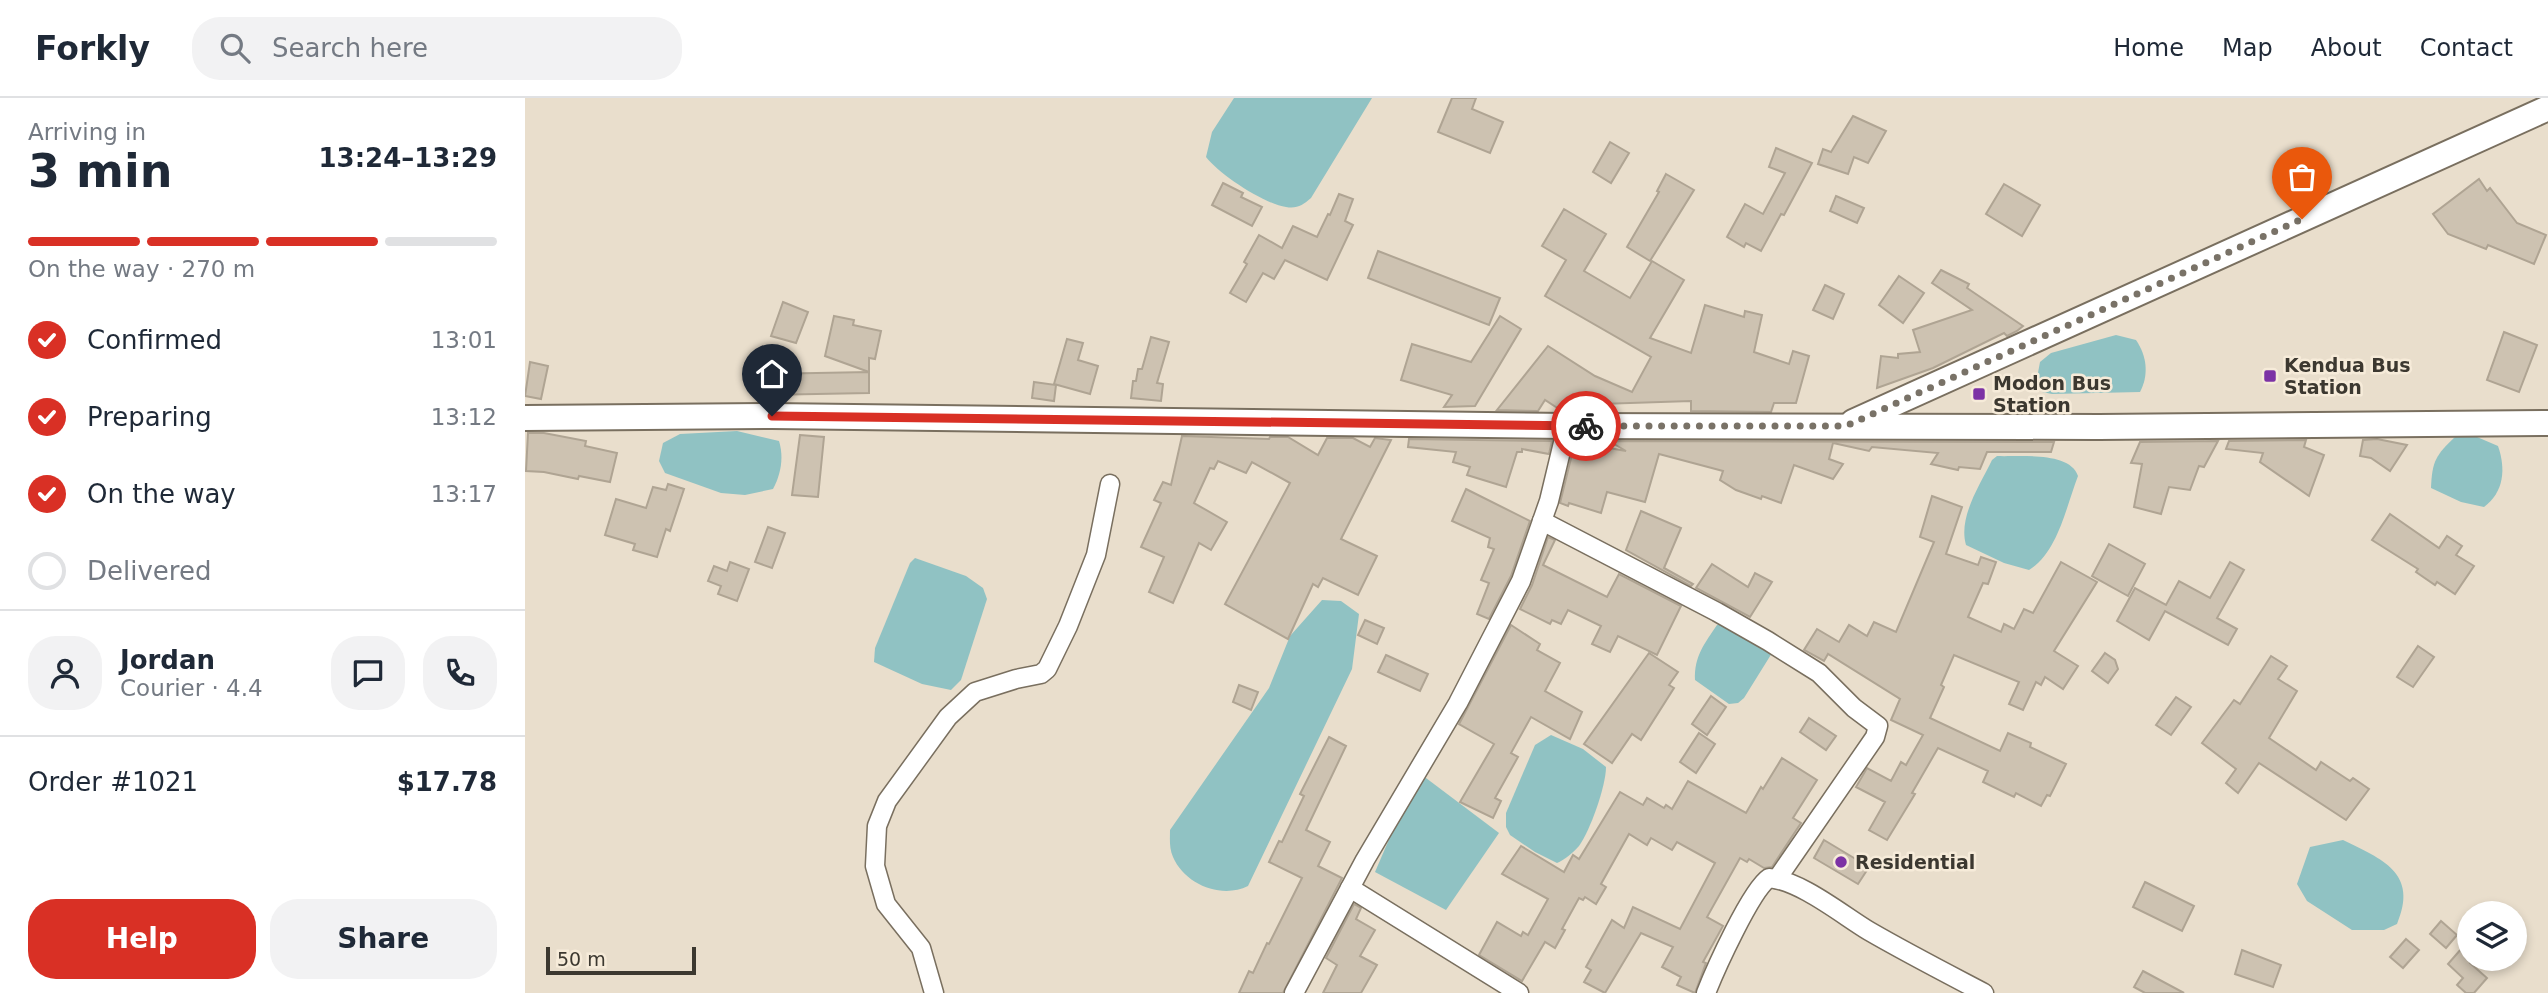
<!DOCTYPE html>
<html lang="en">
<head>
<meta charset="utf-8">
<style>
  :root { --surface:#fff; --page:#f2f2f3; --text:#1f2937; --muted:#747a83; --line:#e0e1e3; --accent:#d93025 }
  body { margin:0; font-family:"DejaVu Sans",sans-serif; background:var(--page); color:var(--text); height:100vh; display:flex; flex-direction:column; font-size:26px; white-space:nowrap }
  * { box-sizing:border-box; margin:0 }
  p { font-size:23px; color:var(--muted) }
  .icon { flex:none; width:38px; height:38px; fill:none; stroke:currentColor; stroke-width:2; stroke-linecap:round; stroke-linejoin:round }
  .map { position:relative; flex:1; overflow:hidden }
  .drawer { display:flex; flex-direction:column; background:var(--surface); width:525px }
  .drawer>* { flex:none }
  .fabs { position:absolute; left:1932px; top:803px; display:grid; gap:14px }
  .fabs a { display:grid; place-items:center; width:70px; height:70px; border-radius:50%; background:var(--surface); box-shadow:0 4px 10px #0003; font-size:35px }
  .scale { position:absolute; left:21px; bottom:18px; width:150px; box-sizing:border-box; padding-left:7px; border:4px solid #3c3830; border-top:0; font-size:19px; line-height:24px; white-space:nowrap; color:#3c3830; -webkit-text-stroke:5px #f6ebd9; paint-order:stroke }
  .pin { position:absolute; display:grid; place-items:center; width:60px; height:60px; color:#fff; margin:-72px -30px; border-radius:50% 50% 50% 0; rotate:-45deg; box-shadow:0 0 7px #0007 }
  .pin .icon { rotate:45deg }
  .courier { position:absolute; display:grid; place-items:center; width:70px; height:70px; margin:-35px; border:5px solid #d93025; border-radius:50%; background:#fff; color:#222; box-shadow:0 2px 9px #0007 }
  .headline em { font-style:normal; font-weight:600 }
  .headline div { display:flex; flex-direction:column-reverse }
  .headline { display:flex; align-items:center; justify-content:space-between; height:119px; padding:0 28px }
  h1 { font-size:46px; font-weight:600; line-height:52px }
  .bar { display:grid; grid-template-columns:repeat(4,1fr); gap:10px 7px; align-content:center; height:84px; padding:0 28px }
  .bar i { height:9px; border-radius:5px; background:var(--line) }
  .bar .active { background:var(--accent) }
  .bar p { grid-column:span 4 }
  .line { display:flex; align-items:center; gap:18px; padding:0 28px; border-top:2px solid var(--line) }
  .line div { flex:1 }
  .round { display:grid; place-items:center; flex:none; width:74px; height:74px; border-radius:28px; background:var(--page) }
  ol { padding:0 28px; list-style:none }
  li { display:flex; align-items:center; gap:21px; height:77px }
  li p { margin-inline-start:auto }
  li .icon { padding:7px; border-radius:50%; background:var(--accent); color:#fff; stroke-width:4 }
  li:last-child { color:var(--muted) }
  li i { width:38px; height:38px; border:4px solid var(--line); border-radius:50% }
  .action { display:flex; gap:14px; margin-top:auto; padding:14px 28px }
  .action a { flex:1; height:80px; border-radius:28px; background:var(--accent); color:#fff; font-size:28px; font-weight:600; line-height:80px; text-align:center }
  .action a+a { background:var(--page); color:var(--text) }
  header { display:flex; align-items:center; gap:42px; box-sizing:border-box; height:98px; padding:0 35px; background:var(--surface); border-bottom:2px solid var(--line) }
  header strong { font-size:33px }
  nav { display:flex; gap:38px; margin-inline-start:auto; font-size:24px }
  .search { width:490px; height:63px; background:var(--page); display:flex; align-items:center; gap:18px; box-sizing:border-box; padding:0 24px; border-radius:28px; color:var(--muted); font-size:26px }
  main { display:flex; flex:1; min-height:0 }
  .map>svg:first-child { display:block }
  .water { fill:#90c2c3 }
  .building { fill:#cdc2b1; stroke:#afa493; stroke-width:2 }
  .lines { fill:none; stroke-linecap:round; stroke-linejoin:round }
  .street-casing { stroke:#796f5f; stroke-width:21 }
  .secondary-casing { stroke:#796f5f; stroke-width:28 }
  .street { stroke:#fff; stroke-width:18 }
  .secondary { stroke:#fff; stroke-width:24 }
  .done { stroke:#797267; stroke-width:7; stroke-dasharray:0 12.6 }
  .route { stroke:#d93025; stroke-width:9 }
  .poi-dot { fill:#7c32a5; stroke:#f6ebd9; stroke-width:2.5 }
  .labels { text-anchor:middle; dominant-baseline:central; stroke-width:5; stroke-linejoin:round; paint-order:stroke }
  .poi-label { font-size:19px; font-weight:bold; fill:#3c3830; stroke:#f6ebd9; text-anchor:start }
</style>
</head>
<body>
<header>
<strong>Forkly</strong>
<div class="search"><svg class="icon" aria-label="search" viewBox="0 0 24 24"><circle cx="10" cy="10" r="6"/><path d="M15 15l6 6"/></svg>Search here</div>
<nav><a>Home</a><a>Map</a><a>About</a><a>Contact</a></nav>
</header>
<main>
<section class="drawer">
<div class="headline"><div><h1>3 min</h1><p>Arriving in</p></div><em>13:24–13:29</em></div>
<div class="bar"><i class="active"></i><i class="active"></i><i class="active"></i><i></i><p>On the way · 270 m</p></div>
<ol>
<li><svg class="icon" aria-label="check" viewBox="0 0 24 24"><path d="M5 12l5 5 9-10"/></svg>Confirmed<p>13:01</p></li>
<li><svg class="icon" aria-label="check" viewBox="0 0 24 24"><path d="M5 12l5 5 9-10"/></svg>Preparing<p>13:12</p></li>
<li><svg class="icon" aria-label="check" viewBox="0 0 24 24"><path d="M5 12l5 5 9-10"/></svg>On the way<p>13:17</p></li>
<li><i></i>Delivered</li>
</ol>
<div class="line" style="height:126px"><a class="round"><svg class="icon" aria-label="person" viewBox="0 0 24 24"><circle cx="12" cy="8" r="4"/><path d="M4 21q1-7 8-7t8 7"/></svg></a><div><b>Jordan</b><p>Courier · 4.4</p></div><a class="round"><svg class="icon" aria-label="chat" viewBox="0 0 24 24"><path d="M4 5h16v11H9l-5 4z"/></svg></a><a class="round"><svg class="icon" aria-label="phone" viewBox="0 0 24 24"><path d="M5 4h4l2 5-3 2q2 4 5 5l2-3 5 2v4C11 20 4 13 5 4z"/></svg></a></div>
<div class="line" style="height:91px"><div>Order #1021</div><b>$17.78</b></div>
<div class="action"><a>Help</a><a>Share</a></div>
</section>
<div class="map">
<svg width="2023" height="895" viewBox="0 0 2023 895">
  <rect width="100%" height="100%" fill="#e9decc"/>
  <g class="water">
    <path d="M709,0H847L786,100C778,107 772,111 761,109C739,106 694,76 681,59L687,34Z"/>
    <path d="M1591,237L1611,242C1622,258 1624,277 1615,294L1527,296L1517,294L1512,280L1515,264L1526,255Z"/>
    <path d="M212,333L254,343C259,359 256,376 248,391L220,397L196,395L140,375L134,363L138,345L155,336Z"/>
    <path d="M1930,339H1952L1973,348C1981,371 1979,394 1959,409L1936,404L1906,390C1907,363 1911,357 1930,339Z"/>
    <path d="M1472,358C1494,359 1545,353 1553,378C1541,409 1533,454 1504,472L1479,465L1441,447C1433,419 1455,387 1467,362Z"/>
    <path d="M390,460L441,478L458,490L462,501L436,582L426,592L397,586L349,564L350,550L385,465Z"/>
    <path d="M797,502L816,503L834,516L827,571L723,788C697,801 660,787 648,759C644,750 645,741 645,732L744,590L765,538Z"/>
    <path d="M1197,525L1247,555L1219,600L1213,605L1204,606L1170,582C1169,558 1180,545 1192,527Z"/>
    <path d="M1026,637L1058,651L1081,669C1081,688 1065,733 1054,748C1049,754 1039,762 1032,765L1010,754L985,737L981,729V715L1010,647Z"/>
    <path d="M893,674L974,735L921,812L850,774Z"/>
    <path d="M1818,742C1857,761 1894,775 1872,826L1859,832H1827L1782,803L1772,786L1785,749Z"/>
  </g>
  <g class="building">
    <path d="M927,0H951L947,11L978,24L965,55L913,34Z"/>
    <path d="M1328,18L1361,33L1343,65L1329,59L1323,76L1293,66L1298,51L1306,54Z"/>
    <path d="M1085,44L1104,55L1086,85L1068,74Z"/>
    <path d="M1251,50L1287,65L1259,117L1256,116L1236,153L1221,145L1219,149L1202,139L1220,106L1238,116L1260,75L1244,69Z"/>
    <path d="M1141,76L1169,92L1125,163L1102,149L1134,94L1132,93Z"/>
    <path d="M1954,81L1962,93L1965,90L1992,125L2021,137L2009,166L1963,147L1961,151L1923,136L1908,116Z"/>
    <path d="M698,85L718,95L716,99L737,109L727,128L687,107Z"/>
    <path d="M1479,86L1515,107L1497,138L1461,116Z"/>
    <path d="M814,96L828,101L820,123L828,127L802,182L760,162L749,181L738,175L721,204L705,195L722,166L719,164L734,137L757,150L768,128L792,139L803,116L805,117Z"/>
    <path d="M1311,98L1339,110L1332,125L1305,113Z"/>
    <path d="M1039,111L1081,136L1059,173L1105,200L1127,163L1159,182L1125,240L1166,255L1180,207L1219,219L1220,213L1237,217L1229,254L1264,266L1268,253L1284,258L1271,305H1249L1246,314L1166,313V303L1044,307L1065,313H1037L1020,302L1013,313L972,312L1023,248L1070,278L1107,294L1126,259L1020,198L1041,162L1017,148Z"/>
    <path d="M853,153L975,200L964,227L843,180Z"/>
    <path d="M1416,172L1444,186L1442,190L1498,228L1492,233L1482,238L1479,235L1408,270L1352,290L1356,258L1373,260V256L1395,254L1388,232L1447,212L1407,185Z"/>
    <path d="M1374,178L1399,195L1378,225L1354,207Z"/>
    <path d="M1300,187L1319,196L1308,221L1288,212Z"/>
    <path d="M258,204L283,214L271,245L246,238Z"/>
    <path d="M309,218L329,222L328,227L356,233L350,261L344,260V274L300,258Z"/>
    <path d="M975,218L996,231L950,308L919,309L927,297L876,282L887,246L946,264Z"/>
    <path d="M1979,234L2012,247L1994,294L1962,282Z"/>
    <path d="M626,239L644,244L632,285L638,286L636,303L606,300L608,283H611L613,271H617Z"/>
    <path d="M542,241L558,245L553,262L573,268L565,296L529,286Z"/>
    <path d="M5,264L23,268L16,301L0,298Z"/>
    <path d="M344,274V295L239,297V276Z"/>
    <path d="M509,284L531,287L529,303L507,300Z"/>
    <path d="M3,335H19L61,343L60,348L92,355L85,384L54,378L53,381L19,374L1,373Z"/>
    <path d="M275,337L299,339L293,399L267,397Z"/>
    <path d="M657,338L744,341L745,339H763L793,357L802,340H828L845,349L850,340L866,342L816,441L852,458L833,497L798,480L793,489L788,486L763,541L700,506L765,385L727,364L721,375L693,363L689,371L685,370L669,405L702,424L686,452L674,445L648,505L624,494L639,459L616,449L636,405L629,402L638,384L646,387Z"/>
    <path d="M884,341L949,342L1027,343L1024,356L997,351V354H992L981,389L942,377L945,369L928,364L931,354L883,349Z"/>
    <path d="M1852,341L1882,347L1865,373L1846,360L1835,358L1838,342Z"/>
    <path d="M1781,342L1779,349L1799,357L1784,398L1735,364L1738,355L1701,351L1704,343Z"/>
    <path d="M1084,343L1529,344L1526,354H1462L1455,371L1434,369L1433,372L1406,366L1413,355L1347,349L1344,353L1308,345L1304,361L1318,366L1308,381L1269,367L1256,405L1237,398L1236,401L1211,392L1195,382L1198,373L1134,356L1120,404L1082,394L1076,415L1044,405L1043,408L1035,405L1050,344L1101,353Z"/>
    <path d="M1693,343L1679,369L1674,368L1665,392L1644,389L1636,416L1609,409L1617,366L1606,365L1615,344Z"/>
    <path d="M143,386L159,391L145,433L141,431L132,459L108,452L110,446L80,437L91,401L121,410L128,389L141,392Z"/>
    <path d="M941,391L1005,423L986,478L964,521L952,516L964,485L956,482L969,451L963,449L965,440L927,423Z"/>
    <path d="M1407,398L1437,409L1421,456L1453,467L1456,459L1471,464L1463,486L1458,485L1443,519L1476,534L1479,526L1489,531L1499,511L1508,515L1536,464L1572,484L1529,553L1553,568L1538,591L1520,579L1516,587L1511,584L1498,612L1484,606L1494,584L1429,557L1416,587L1419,589L1405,620L1475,653L1483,635L1506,645L1505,649L1541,666L1525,698L1522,697L1516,708L1491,695L1489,699L1458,684L1463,673L1413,650L1387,695L1390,696L1362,742L1344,732L1360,704L1331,689L1342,670L1366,683L1376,664L1381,667L1398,637L1366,622L1375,601L1303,556L1299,563L1279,552L1292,531L1314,544L1324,527L1342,538L1349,524L1371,534L1409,444L1395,439Z"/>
    <path d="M1116,413L1156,430L1139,470L1168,486L1166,488L1101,452Z"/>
    <path d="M1865,416L1914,450L1922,438L1937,448L1931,457L1949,468L1930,496L1912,484L1910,487L1891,474L1893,471L1847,442Z"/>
    <path d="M243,429L260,435L247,470L230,464Z"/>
    <path d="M1023,439L1030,442L1018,467L1082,499L1094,476L1156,508L1132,557L1093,538L1085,554L1067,546L1076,528L1043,512L1036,526L1027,522L1025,526L995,511L1007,487Z"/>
    <path d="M1584,446L1620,466L1603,498L1567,478Z"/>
    <path d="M205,464L224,471L212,503L193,496L196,488L183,483L189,468L202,473Z"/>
    <path d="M1705,464L1719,472L1692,520L1712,531L1703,547L1640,513L1624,542L1592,523L1610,490L1641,507L1654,483L1685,500Z"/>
    <path d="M1187,466L1223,489L1230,475L1247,484L1225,519L1171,490Z"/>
    <path d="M840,522L859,530L852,546L833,537Z"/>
    <path d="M986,527L1015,546L1012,552L1035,565L1020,593L1057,614L1045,641L1006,619L986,655L993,659L970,700L976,703L968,720L935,704L969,646L934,626Z"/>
    <path d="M1893,548L1909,559L1888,589L1872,579Z"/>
    <path d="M1124,555L1153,574L1144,587L1149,590L1116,642L1107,636L1087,665L1059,646Z"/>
    <path d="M1580,555L1590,562L1593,571L1583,585L1567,573Z"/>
    <path d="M861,557L903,576L895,593L853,574Z"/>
    <path d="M1746,558L1762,568L1753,581L1772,593L1744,640L1791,672L1796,664L1825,683L1828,680L1844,691L1821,722L1734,665L1713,695L1701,685L1711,671L1677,645L1709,602L1715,606Z"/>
    <path d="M714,587L733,594L726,612L708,604Z"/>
    <path d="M1186,598L1201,609L1182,637L1167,626Z"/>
    <path d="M1651,599L1666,609L1646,637L1631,627Z"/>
    <path d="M1284,620L1311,638L1301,652L1275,634Z"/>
    <path d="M1174,635L1190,646L1171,675L1155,664Z"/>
    <path d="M804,639L821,648L781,732L805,744L793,768L817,780L758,895H714L724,873L728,875L742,845L744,846L777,780L744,764L754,743L757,744L779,698L775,696Z"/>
    <path d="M1257,660L1292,682L1268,720L1276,725L1247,769L1239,770L1224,761L1222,764L1215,760L1182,819L1198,828L1178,864L1181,865L1170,895L1152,887L1156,879L1137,869L1148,849L1116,835L1080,895L1059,884L1066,872L1061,869L1087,822L1099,830L1108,809L1155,831L1190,765L1152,744L1147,752L1126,740L1122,747L1104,736L1076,786L1081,789L1071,806L1060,799L1058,802L1054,800L1037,831L1040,832L1030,850L1020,844L997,883L954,857L972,824L996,838L998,834L1003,837L1023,801L977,776L996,748L1039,774L1048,757L1054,761L1095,694L1118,707L1122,700L1139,710L1141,707L1147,711L1163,683L1221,715L1236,689L1238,691Z"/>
    <path d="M1299,742L1344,769L1333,786L1289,760Z"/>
    <path d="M1620,784L1669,808L1657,833L1608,809Z"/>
    <path d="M829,806L836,810L831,821L850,832L835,858L852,867L836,895H798L812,867L801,860Z"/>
    <path d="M1916,823L1932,837L1921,850L1905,836Z"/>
    <path d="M1881,841L1894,852L1878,870L1865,859Z"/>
    <path d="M1937,850L1944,856V861H1948L1945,865L1962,880L1949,895H1941L1932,887L1938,880L1923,866Z"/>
    <path d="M1717,852L1756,867L1748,889L1710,876Z"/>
    <path d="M1618,873L1659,895H1620L1609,889Z"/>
  </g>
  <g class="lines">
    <g class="street-casing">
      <g id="street">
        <path d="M1017,423L1192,514L1243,543L1294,575L1329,610L1353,628L1350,639L1252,781"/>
        <path d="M825,790L994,895"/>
        <path d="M409,895L396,850L361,806L350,768L352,728L362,703L423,619L450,594L491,581L516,576L522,571L543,528L571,457L585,386"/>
        <path d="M769,895L840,762L933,605L996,483L1024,403L1042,328"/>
        <path d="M1181,895C1190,872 1226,792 1244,780C1276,783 1316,816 1344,833C1382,855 1421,875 1459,895"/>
      </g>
    </g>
    <g class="secondary-casing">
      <g id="secondary">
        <path d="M0,320L247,318L1042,328L1574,329L2023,325"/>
        <path d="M1328,324L2023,10"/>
      </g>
    </g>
    <use href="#street" class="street"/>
    <use href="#secondary" class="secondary"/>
  </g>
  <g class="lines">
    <path class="done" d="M1061,328H1321L1777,121"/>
    <path class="route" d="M247,318L1061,328"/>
  </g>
  <g class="poi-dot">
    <rect x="1738" y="271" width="14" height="14" rx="3.5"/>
    <rect x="1447" y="289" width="14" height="14" rx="3.5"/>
    <circle cx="1316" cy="764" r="7"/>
  </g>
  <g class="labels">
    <g class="poi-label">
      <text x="1759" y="267">Kendua Bus<tspan x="1759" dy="22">Station</tspan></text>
      <text x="1468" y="285">Modon Bus<tspan x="1468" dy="22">Station</tspan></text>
      <text x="1330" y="764">Residential</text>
    </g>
  </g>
</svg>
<div class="fabs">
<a><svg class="icon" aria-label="layers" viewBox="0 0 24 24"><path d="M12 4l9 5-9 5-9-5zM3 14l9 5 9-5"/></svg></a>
</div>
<div class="scale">50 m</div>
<div class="pin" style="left:1777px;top:121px;background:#ea580c"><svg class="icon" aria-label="bag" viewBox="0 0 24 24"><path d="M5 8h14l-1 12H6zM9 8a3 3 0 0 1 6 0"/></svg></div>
<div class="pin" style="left:247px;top:318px;background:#1f2937"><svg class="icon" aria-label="home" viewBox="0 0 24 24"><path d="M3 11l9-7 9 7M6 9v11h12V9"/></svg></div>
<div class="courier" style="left:1061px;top:328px"><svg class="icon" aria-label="bike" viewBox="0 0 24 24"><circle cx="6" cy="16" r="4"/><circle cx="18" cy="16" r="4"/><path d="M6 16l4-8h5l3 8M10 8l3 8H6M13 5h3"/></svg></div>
</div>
</main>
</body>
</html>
